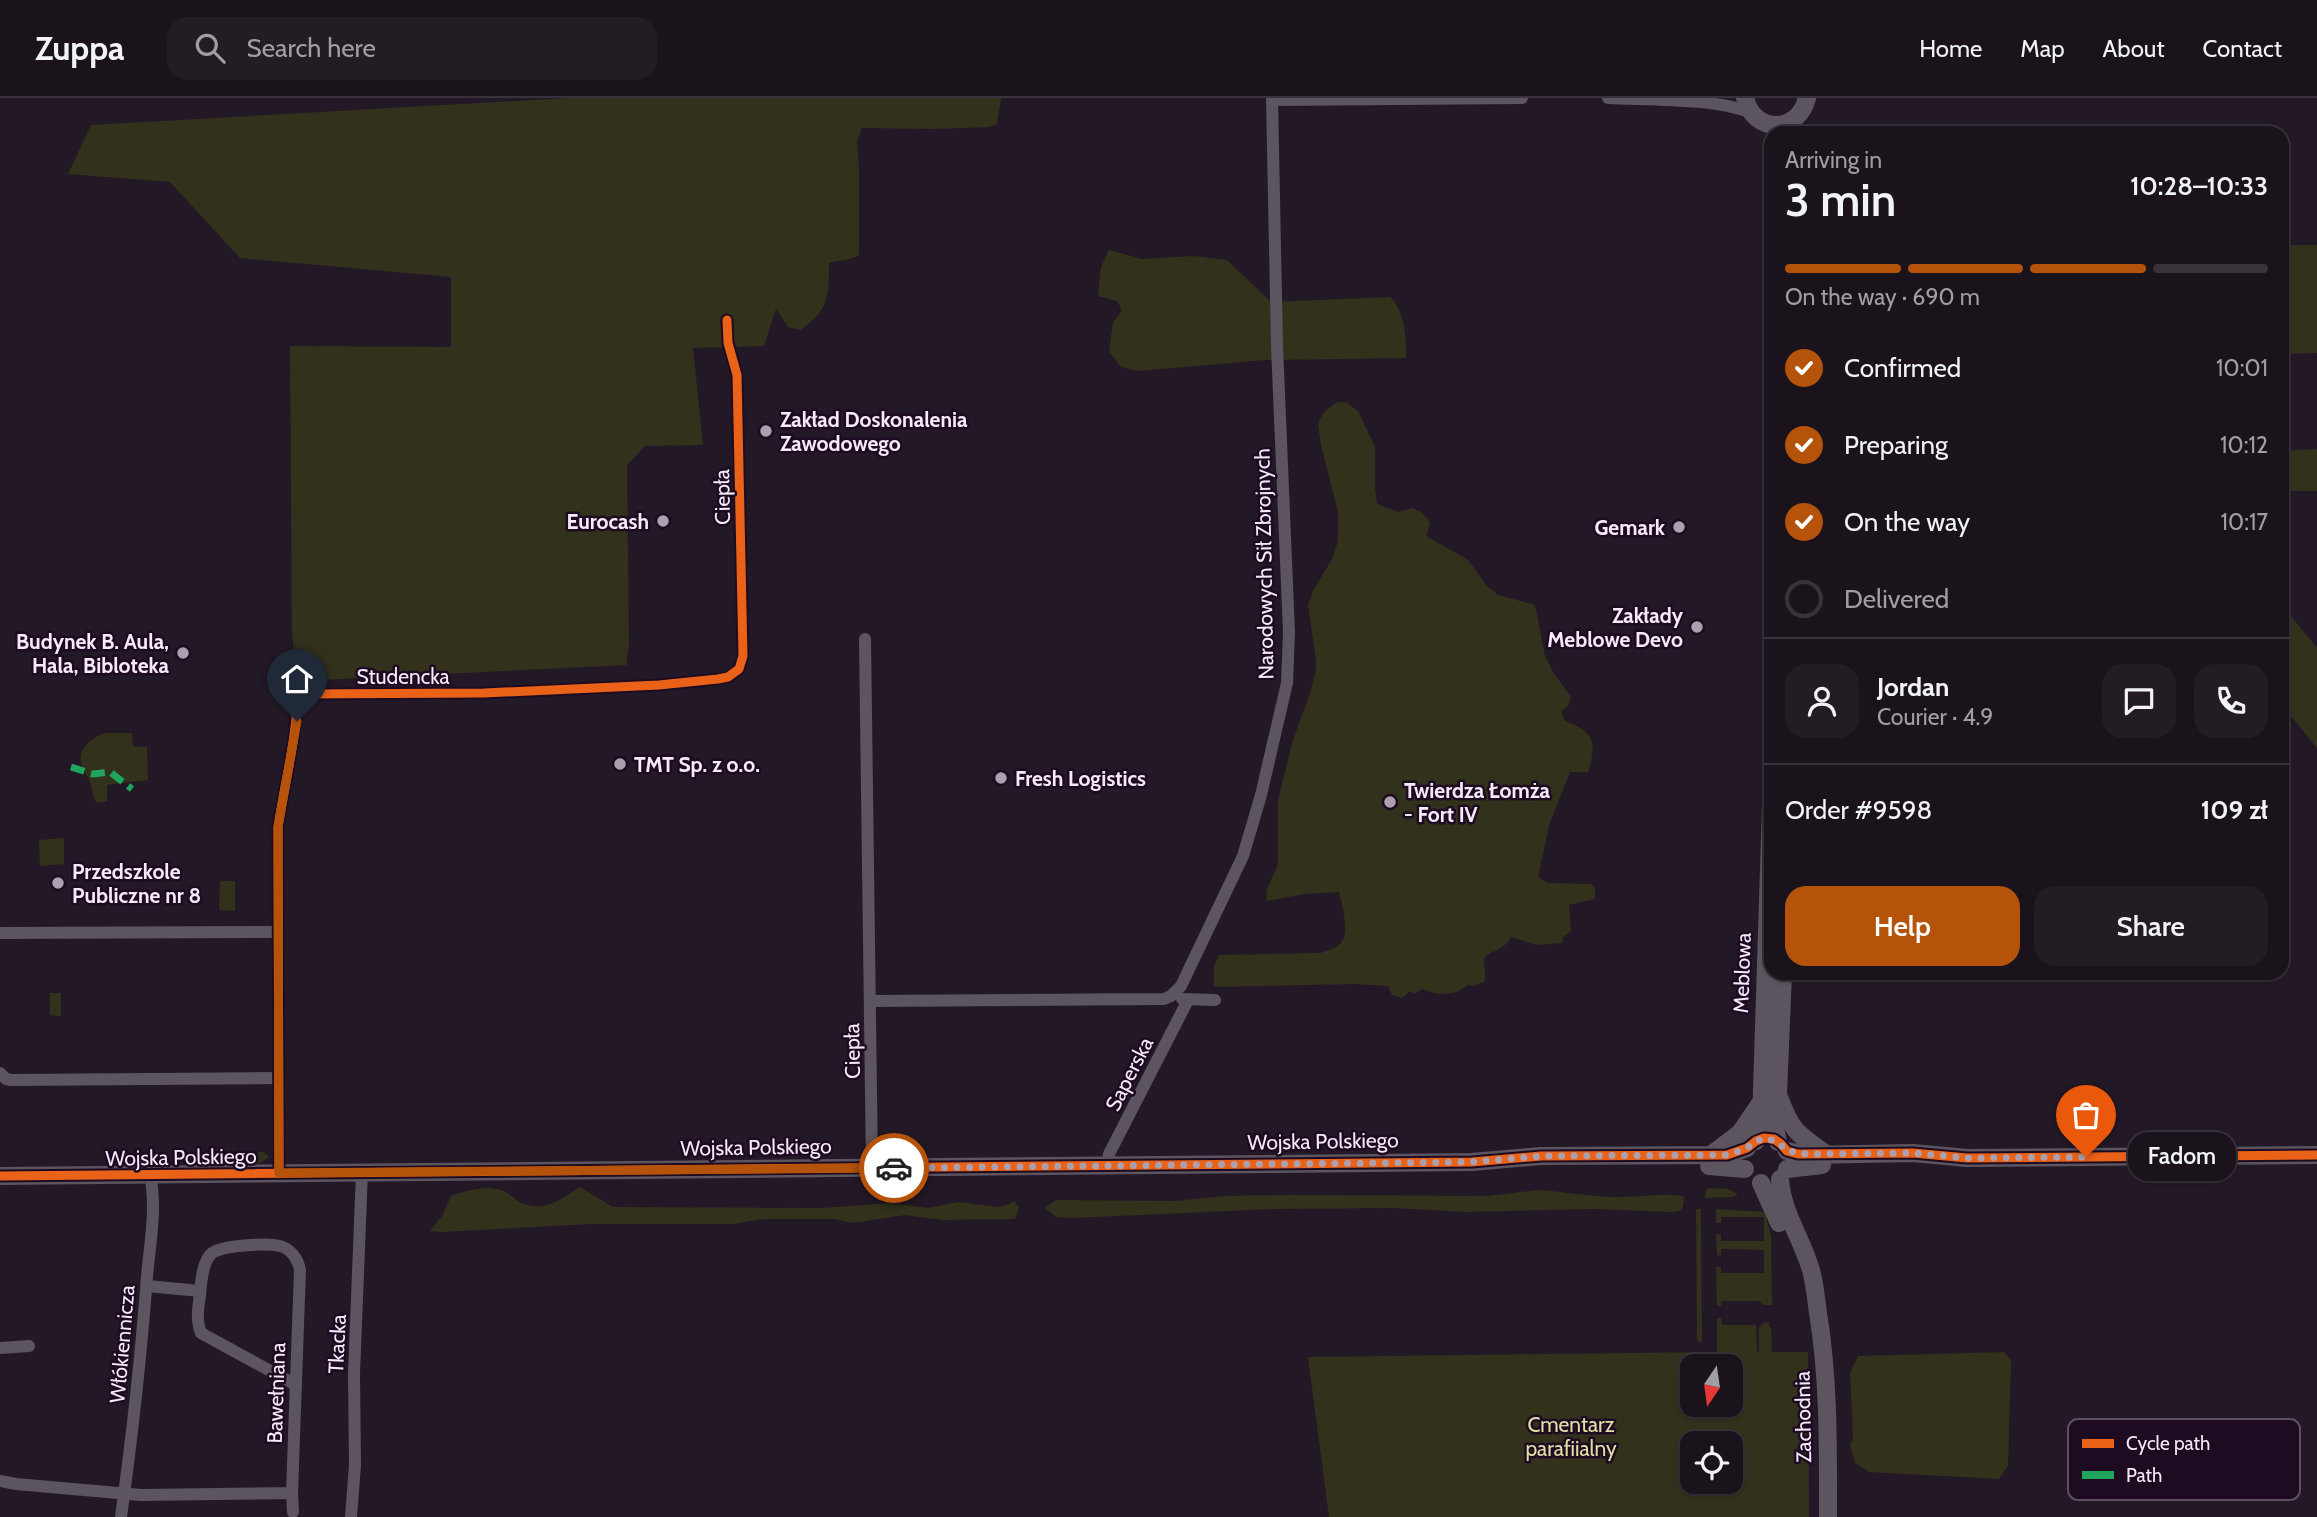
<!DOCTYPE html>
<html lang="en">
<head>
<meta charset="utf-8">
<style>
  :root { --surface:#1a131c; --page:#231c25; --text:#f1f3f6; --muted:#9f9ea3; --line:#38323b; --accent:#b45309 }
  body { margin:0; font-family:Cabin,sans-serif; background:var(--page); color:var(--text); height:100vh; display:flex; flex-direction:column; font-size:26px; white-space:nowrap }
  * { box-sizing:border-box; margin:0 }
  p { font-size:23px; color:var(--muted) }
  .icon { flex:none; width:38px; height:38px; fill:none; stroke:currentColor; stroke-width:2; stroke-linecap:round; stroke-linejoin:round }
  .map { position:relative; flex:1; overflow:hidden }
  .sheet { position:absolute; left:1764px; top:28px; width:525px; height:854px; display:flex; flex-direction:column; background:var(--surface); border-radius:21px; box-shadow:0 2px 5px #0004,0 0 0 2px var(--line) }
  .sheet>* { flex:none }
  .needle { width:46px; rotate:193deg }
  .buttons { position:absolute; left:1680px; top:1256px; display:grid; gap:14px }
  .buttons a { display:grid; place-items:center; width:63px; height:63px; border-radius:14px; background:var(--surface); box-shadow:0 2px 5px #0004,0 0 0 2px var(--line); font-size:35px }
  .pin { position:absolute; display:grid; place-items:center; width:60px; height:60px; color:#fff; margin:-72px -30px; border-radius:50% 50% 50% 0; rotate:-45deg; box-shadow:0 0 7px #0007 }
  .pin .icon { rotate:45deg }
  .courier { position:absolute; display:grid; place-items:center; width:70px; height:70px; margin:-35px; border:5px solid #b45309; border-radius:50%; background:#fff; color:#222; box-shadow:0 2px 9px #0007 }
  .bubble { position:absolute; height:49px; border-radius:21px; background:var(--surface); box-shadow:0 2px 5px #0004,0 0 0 2px var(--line); font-size:23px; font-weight:600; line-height:49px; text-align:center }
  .head em { font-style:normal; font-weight:600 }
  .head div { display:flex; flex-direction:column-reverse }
  .head { display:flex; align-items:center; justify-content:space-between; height:119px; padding:0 21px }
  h1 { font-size:46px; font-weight:600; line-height:52px }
  .bar { display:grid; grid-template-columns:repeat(4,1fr); gap:10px 7px; align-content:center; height:84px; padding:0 21px }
  .bar i { height:9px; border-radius:5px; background:var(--line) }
  .bar .active { background:var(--accent) }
  .bar p { grid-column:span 4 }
  .line { display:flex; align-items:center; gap:18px; padding:0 21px; border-top:2px solid var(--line) }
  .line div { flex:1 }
  .round { display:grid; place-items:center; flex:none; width:74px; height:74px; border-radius:21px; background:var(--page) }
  ol { padding:0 21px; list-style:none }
  li { display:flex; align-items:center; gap:21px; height:77px }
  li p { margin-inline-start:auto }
  li .icon { padding:7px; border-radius:50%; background:var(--accent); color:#fff; stroke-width:4 }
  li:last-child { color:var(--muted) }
  li i { width:38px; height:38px; border:4px solid var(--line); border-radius:50% }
  .primary-button { display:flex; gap:14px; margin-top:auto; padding:14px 21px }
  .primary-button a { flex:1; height:80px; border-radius:21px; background:var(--accent); color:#fff; font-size:28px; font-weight:600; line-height:80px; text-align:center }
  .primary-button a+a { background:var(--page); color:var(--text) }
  header { display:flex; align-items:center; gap:42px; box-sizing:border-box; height:98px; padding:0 35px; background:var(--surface); border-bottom:2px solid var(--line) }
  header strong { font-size:33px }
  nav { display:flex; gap:38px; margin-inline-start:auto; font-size:24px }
  .search { width:490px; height:63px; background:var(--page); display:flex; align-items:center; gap:18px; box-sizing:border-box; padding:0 24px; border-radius:21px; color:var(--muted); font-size:26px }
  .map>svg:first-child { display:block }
  .green { fill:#32311c; fill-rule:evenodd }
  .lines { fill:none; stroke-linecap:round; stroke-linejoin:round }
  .minor { stroke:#5c545e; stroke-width:12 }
  .secondary { stroke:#5c545e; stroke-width:18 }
  .quiet { stroke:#20a55d; stroke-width:7; stroke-dasharray:14 7; stroke-linecap:butt }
  .cycleway-casing { stroke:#1d0b21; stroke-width:13 }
  .cycleway { stroke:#ea6118; stroke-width:9 }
  .done { stroke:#aca0af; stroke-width:7; stroke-dasharray:0 12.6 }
  .route { stroke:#b45309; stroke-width:9 }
  .poi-dot { fill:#aca0af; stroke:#1d0b21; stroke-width:2.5 }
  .labels { text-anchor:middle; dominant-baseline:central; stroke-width:5; stroke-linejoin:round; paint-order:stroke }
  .poi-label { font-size:21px; font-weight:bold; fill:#f6e9f9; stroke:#1d0b21; text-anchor:start }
  .street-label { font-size:21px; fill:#f6e9f9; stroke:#1d0b21 }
  .park-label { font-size:21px; fill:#dee1a3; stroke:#1d0b21 }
  .key { fill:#1d0b21; stroke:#5e4e62; stroke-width:2 }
  .key-label { font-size:19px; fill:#f6e9f9 }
</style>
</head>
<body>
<header>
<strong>Zuppa</strong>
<div class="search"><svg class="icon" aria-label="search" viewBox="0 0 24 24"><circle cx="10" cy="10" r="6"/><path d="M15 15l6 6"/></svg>Search here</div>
<nav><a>Home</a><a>Map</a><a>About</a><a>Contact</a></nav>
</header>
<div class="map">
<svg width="2317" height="1419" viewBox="0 0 2317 1419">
  <rect width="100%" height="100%" fill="#231926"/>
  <g class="green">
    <path d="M568,0H1001L997,26L989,29L933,31L862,30L857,43L859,71V157C849,163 840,162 829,165C829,198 829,213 800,232L788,229L776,211L764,248L693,250L703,347L645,348L627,367L629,546L626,567L299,583L292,538L290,248L451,249V179L240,160L170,84L68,76L91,27Z"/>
    <path d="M2282,147H2317V255L2282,256Z"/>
    <path d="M1109,152L1142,161L1194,158L1227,162L1271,204L1390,199C1404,210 1407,242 1406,260L1264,262L1138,273L1121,269L1109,253L1113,225L1122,212L1117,203L1098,198L1101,169Z"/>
    <path d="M1337,304L1347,305L1358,313L1375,349V390L1377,406L1398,414L1412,410L1421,414L1428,421L1430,427L1426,438L1468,462L1487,488L1498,497L1535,507L1545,558L1553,574L1571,599L1568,608L1561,613L1565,623C1595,634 1597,645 1588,674H1570L1550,724L1538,779L1548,785L1591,786L1595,791V801L1569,807L1571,833L1563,839L1562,845L1537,847L1511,839C1502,854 1495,850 1484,860C1483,869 1487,876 1484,884L1474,888L1467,887C1458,898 1435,898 1423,891L1414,896L1410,893L1402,900L1392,897L1388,888L1355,886L1214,889V868L1219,857L1320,855C1327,853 1336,850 1341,845C1350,834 1342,807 1339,794L1304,796L1267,803L1266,793L1278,766V702L1293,642L1310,595L1316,572V562L1308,507L1313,493L1332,461L1338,443V414L1321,347L1318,326L1323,315Z"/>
    <path d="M2317,351V393H2282V353Z"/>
    <path d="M2282,507L2317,550V650L2282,607Z"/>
    <path d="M105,635H132L133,648L147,649L148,682L107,687V703L97,705C92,698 93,692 90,684C88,679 84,674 82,668C76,652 91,640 105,635Z"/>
    <path d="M64,740V766L40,768L39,742Z"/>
    <path d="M220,783H235V813L219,812Z"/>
    <path d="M50,895H61V918L50,917Z"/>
    <path d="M260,1054H264L269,1059L258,1066H245L244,1063L247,1058Z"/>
    <path d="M580,1089L613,1109L822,1110L890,1105L928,1110L958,1104L997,1109L1007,1107L1014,1103L1019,1110L1015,1121L942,1122L905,1117L853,1125L834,1121H764L733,1126H590L441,1134L430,1133L442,1118L451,1098C467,1093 484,1087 501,1092C509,1094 515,1103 524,1106C548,1114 562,1100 580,1089Z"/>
    <path d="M1711,1090L1727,1091L1738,1096L1733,1099L1705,1100L1706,1091Z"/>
    <path d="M1539,1092C1564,1094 1588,1098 1612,1099C1630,1100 1670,1094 1684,1099L1683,1108L1680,1113L1673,1114L1593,1111L1465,1114L1394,1110L1274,1111L1073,1120L1056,1119L1045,1110L1056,1102L1174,1103L1223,1098L1289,1097L1487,1098Z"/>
    <path d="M1696,1111H1701L1702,1244L1697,1243Z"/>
    <path d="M1716,1111L1765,1114L1771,1139L1772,1207H1763L1759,1203H1722L1721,1208H1717L1716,1169H1721V1175H1764V1152L1721,1151V1158L1717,1157L1716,1136H1721V1143H1764V1119H1721V1125H1716Z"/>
    <path d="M1717,1220H1721L1722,1227H1756L1757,1254H1759V1229L1764,1225L1769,1224V1229H1771L1772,1254H1808L1809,1419H1329L1308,1259L1717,1254ZM1692,1269H1731V1307H1692ZM1692,1346H1731V1384H1692Z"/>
    <path d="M2005,1254L2011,1263L2008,1368L1999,1381L1869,1374L1855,1365L1850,1347L1853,1340L1850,1275L1858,1258Z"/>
  </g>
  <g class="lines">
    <g class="minor">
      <path d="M1608,0C1648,2 1716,0 1751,15"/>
      <path d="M1273,2L1522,0"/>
      <path d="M865,541L872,1070"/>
      <path d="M0,835L278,834"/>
      <path d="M1182,901L1215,902"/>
      <path d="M870,903L1164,901L1171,898L1181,888L1243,758L1261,697L1287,585L1289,534L1277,248L1272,0"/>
      <path d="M0,975L6,981L11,982L279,980"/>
      <path d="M1108,1068L1109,1056L1188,902"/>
      <path d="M279,1075L278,729C285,684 296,642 298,596L484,595L659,587L718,581L728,579L739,571L743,558L737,277L728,245L727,222"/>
      <path d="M147,1188L200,1193"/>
      <path d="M0,1250L29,1248"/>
      <path d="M0,1383L16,1386L141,1397L292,1395L300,1172C298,1161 291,1151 280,1148C266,1145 221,1147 211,1156C202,1165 201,1185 200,1197C198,1210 196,1223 201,1235L296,1287"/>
      <path d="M292,1395L293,1414"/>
      <path d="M121,1419C132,1339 141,1259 147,1178C150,1145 157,1110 150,1077"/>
      <path d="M351,1419L355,1367L354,1276L362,1074"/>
    </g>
    <g class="secondary">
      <path d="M1745,0C1754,36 1798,36 1807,0"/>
      <path d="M1779,999C1791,1032 1797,1036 1826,1056"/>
      <path d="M1756,1043L1761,1024L1771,707"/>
      <path d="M1778,1044L1774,1025L1778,996L1783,875"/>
      <path d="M1787,1053L1807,1057L1913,1055L1967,1060L2317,1057"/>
      <path d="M1711,1057L1740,1035L1759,1007"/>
      <path d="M1709,1068L1745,1071"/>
      <path d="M1787,1071L1822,1067"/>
      <path d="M0,1078L1472,1064L1541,1058L1727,1057L1747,1050"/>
      <path d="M1780,1081C1782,1114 1802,1141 1811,1172C1815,1186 1816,1201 1818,1215C1829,1282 1828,1351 1828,1419"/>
      <path d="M1761,1085L1779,1125"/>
    </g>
    <path class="quiet" d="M71,669L93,676L110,674L132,691"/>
    <g class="cycleway-casing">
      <g id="cycleway">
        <path d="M279,1075L278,729C285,684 296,642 298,596L484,595L659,587L718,581L728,579L739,571L743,558L737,277L728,245L727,222"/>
        <path d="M0,1078L1472,1064L1541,1058L1727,1057L1747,1050L1756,1043L1764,1040L1774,1041L1781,1046L1787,1053L1798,1056L1913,1055L1967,1060L2317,1057"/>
      </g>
    </g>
    <use href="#cycleway" class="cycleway"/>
  </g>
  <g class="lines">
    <path class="done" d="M894,1070L1472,1064L1541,1058L1727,1057L1747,1050L1756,1043L1765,1040L1778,1044L1787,1053L1807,1056L1913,1055L1967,1060L2086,1059"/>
    <path class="route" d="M297,623L278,729L279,1075L894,1070"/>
  </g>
  <g class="poi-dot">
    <circle cx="766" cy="333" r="7"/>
    <circle cx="663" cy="423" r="7"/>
    <circle cx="1679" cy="429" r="7"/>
    <circle cx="1697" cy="529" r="7"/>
    <circle cx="183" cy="555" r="7"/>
    <circle cx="620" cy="666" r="7"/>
    <circle cx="1001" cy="680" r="7"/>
    <circle cx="1390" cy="704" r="7"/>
    <circle cx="58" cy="785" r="7"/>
  </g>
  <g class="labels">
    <g class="poi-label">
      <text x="780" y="321">Zakład Doskonalenia<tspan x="780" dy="24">Zawodowego</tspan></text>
      <text x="649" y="423" text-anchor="end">Eurocash</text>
      <text x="1665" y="429" text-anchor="end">Gemark</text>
      <text x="1683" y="517" text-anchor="end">Zakłady<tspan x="1683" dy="24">Meblowe Devo</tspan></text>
      <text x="169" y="543" text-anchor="end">Budynek B. Aula,<tspan x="169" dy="24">Hala, Bibloteka</tspan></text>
      <text x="634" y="666">TMT Sp. z o.o.</text>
      <text x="1015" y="680">Fresh Logistics</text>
      <text x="1404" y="692">Twierdza Łomża<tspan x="1404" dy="24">- Fort IV</tspan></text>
      <text x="72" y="773">Przedszkole<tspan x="72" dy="24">Publiczne nr 8</tspan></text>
    </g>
    <g class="street-label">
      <text transform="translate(722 399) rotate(-91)">Ciepła</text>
      <text transform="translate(1264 466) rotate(-91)">Narodowych Sił Zbrojnych</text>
      <text x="403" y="578">Studencka</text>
      <text transform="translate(1742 875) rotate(-88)">Meblowa</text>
      <text transform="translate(852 953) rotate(-91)">Ciepła</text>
      <text transform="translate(1129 976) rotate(-63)">Saperska</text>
      <text transform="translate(1323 1043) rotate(-1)">Wojska Polskiego</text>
      <text transform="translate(756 1049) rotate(-1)">Wojska Polskiego</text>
      <text transform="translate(181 1059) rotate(-1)">Wojska Polskiego</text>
      <text transform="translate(122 1246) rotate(-85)">Włókiennicza</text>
      <text transform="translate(337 1246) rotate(-87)">Tkacka</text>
      <text transform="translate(276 1295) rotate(-88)">Bawełniana</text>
      <text transform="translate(1803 1319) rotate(-91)">Zachodnia</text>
    </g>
    <g class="park-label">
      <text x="1571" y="1326">Cmentarz<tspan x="1571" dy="24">parafiialny</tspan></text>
    </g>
  </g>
  <rect x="2068" y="1321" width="232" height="81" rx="10" class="key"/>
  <rect x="2082" y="1341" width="32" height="9" fill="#ea6118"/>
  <rect x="2082" y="1373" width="32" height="8" fill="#20a55d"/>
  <g class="key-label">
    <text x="2126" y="1352">Cycle path</text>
    <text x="2126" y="1384">Path</text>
  </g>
</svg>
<div class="buttons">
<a><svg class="needle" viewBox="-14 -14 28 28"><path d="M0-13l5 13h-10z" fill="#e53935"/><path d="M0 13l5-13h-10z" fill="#9f9ea3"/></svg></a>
<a><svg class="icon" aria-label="locate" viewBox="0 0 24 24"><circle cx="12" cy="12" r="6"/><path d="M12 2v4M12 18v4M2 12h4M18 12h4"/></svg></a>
</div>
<div class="pin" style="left:2086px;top:1059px;background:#ea580c"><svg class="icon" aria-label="bag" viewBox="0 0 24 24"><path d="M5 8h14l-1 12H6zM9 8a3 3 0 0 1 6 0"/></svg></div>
<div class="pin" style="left:297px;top:623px;background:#1f2937"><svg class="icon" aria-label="home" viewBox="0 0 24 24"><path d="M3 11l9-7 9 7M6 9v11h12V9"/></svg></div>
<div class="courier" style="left:894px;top:1070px"><svg class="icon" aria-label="car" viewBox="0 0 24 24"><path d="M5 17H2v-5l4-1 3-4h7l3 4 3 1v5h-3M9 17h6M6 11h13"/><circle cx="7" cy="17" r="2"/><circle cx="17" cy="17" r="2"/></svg></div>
<div class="bubble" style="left:2128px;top:1034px;width:108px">Fadom</div>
<section class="sheet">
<div class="head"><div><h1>3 min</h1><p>Arriving in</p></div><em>10:28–10:33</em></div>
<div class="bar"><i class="active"></i><i class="active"></i><i class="active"></i><i></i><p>On the way · 690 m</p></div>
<ol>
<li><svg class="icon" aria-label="check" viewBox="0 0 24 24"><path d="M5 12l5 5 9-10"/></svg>Confirmed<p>10:01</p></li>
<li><svg class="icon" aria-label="check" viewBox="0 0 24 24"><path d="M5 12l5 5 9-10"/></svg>Preparing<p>10:12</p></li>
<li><svg class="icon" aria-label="check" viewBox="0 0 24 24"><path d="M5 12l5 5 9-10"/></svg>On the way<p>10:17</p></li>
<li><i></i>Delivered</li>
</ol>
<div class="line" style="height:126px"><a class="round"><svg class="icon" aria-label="person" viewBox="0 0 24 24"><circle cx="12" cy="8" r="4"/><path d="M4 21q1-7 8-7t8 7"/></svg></a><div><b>Jordan</b><p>Courier · 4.9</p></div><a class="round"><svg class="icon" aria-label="chat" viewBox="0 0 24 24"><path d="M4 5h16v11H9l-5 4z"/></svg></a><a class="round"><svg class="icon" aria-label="phone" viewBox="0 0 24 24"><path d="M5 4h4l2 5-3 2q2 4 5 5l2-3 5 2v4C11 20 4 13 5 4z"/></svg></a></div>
<div class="line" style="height:91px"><div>Order #9598</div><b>109 zł</b></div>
<div class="primary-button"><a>Help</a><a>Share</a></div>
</section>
</div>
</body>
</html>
